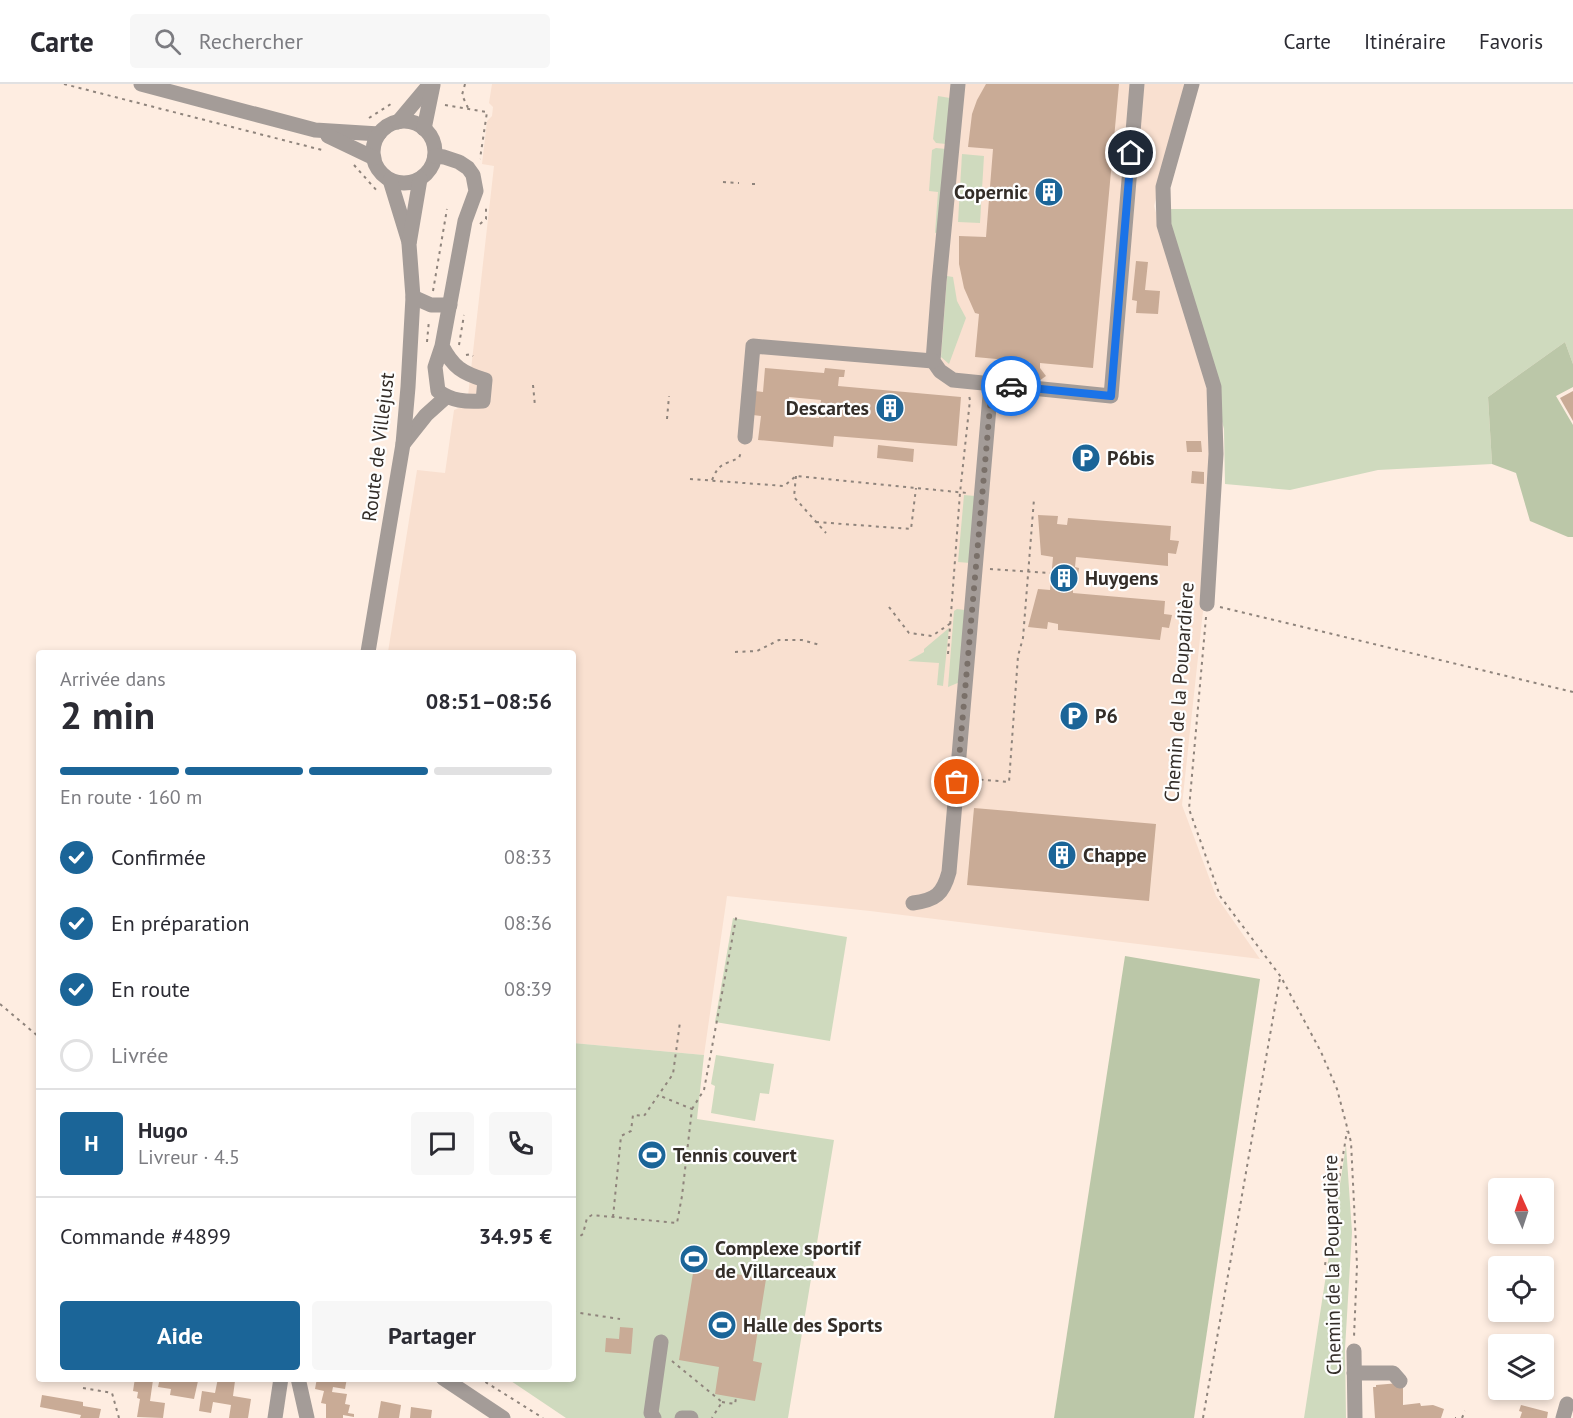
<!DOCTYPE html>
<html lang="fr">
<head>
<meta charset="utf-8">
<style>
  :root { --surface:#fff; --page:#f7f7f7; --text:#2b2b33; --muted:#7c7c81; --line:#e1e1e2; --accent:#1b6598 }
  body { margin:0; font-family:"PT Sans",sans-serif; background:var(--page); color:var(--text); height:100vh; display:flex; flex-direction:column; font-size:22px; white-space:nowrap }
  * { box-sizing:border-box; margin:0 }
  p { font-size:20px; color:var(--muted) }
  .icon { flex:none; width:33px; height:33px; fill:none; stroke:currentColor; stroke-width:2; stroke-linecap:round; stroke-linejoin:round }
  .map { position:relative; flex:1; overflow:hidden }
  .drawer { position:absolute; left:36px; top:566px; width:540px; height:732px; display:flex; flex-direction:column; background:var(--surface); border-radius:6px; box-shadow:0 3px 9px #0003 }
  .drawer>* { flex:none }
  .needle { width:39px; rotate:357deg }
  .controls { position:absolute; left:1488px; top:1094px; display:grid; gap:12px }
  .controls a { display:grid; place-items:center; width:66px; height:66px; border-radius:6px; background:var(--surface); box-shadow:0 3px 9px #0003; font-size:30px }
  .pin { position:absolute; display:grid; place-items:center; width:51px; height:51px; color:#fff; margin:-26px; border:3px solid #fff; border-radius:50%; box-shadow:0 2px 6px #0007 }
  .courier { position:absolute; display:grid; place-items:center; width:60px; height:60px; margin:-30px; border:4px solid #1a73e8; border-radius:50%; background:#fff; color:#222; box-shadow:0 2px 8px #0007 }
  .overview em { font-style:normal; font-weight:700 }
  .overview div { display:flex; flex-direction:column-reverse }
  .overview { display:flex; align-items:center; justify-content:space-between; height:102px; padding:0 24px }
  h1 { font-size:39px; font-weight:700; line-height:45px }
  .bar { display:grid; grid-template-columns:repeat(4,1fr); gap:9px 6px; align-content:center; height:72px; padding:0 24px }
  .bar i { height:8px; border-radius:4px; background:var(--line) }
  .bar .selected { background:var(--accent) }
  .bar p { grid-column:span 4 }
  .line { display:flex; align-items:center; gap:15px; padding:0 24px; border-top:2px solid var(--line) }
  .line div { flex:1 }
  .round { display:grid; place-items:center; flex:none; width:63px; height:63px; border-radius:6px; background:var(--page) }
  ol { padding:0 24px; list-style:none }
  li { display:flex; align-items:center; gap:18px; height:66px }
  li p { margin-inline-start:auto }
  li .icon { padding:6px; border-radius:50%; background:var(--accent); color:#fff; stroke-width:4 }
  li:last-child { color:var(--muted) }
  li i { width:33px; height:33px; border:3px solid var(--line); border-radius:50% }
  .primary-button { display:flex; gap:12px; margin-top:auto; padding:12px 24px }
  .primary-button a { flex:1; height:69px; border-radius:6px; background:var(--accent); color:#fff; font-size:24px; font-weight:700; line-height:69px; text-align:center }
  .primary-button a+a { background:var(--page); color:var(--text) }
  header { display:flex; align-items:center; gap:36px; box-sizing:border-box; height:84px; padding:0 30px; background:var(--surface); border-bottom:2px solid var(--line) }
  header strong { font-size:28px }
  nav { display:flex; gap:33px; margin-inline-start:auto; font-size:21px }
  .search { width:420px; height:54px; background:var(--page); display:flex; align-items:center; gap:15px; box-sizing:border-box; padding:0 21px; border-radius:6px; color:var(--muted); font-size:22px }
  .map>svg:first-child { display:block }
  .built { fill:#f9e0d0 }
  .green { fill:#cfdabe }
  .forest { fill:#bbc7a8 }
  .building { fill:#c9ab96; fill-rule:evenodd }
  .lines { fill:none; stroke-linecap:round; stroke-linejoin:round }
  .path { stroke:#8f847c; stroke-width:2; stroke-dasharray:3 4.5; stroke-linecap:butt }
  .minor { stroke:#a49c98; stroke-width:15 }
  .done { stroke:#7a7069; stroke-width:6; stroke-dasharray:0 10.8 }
  .route { stroke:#1a73e8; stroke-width:8 }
  .labels { text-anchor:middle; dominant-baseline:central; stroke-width:4.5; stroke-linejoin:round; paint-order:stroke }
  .poi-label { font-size:20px; font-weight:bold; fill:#332d28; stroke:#fefefe; text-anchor:start }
  .street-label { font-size:20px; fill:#332d28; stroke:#fefefe }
</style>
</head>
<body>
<header>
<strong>Carte</strong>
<div class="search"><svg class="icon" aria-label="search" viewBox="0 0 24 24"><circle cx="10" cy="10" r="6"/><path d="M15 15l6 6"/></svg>Rechercher</div>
<nav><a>Carte</a><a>Itinéraire</a><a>Favoris</a></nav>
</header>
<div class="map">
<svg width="1573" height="1334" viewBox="0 0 1573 1334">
  <rect width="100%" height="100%" fill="#feede1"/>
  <path class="built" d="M492,0H1186L1154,122L1209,306L1210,366L1204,518L1182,721L1216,812L1260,875L870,827L727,812L704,971L573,959V568H388L417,386L445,389L454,326L467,321L494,82L482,80L487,37L492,32L493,23L489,19Z"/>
  <g class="green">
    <path d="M938,12L950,14L946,60L936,59L933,55Z"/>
    <path d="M936,64L946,65L938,148L935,149L938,108L929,107L932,66Z"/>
    <path d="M962,70L984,72L980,139L958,138Z"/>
    <path d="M1167,125H1573V280L1565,258L1488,313L1492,380L1378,386L1290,406L1225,400L1224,345Z"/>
    <path d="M947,192L953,193L957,217L966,234L949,280L941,273Z"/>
    <path d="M964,411L975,412L970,479L958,478Z"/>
    <path d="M957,525L965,526L960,598L948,603L954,527Z"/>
    <path d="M949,544L943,602L937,601L939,579L908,577L924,568V565Z"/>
    <path d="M733,834L847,853L830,957L715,938Z"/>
    <path d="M573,959L704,971L697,1035L834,1056L788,1334H566L508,1295L573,1294Z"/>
    <path d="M716,971L774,980L769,1010L760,1009L755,1037L711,1029L715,1002L711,1000Z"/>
    <path d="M1346,1061L1352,1148L1345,1265L1346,1334H1304Z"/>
  </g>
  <g class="forest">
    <path d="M1565,258L1573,280V303L1556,312L1573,341V453H1568L1530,437L1516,389L1492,380L1488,313Z"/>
    <path d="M1125,872L1260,895L1194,1334H1054Z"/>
  </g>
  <g class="building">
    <path d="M986,0H1119L1093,284L1040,279V284L1046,292L1039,297L1036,294L1029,293L1025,296L1020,290L1029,283L1030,278L975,273L979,230L975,229L964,204L959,180V152L986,153L993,65L968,63L972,30L977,16Z"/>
    <path d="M1136,177L1148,178L1145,206L1160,207L1158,230L1136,229L1137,217L1132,216Z"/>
    <path d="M765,284L824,289L825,284L845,286L844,293H839L838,302L961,313L957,362L834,352L833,363L758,356L761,332L753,331L755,307L763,308ZM789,313L821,316L819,334L787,332Z"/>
    <path d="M1573,307V337L1560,314Z"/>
    <path d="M1186,357H1201L1202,368H1187Z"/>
    <path d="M878,361L914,365L913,378L877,374Z"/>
    <path d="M1192,387L1204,388V400L1191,399Z"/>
    <path d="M1038,431L1058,432L1057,440L1067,441L1068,434L1171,442L1170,456L1179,457L1176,470L1168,469V482L1076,473L1075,483L1079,484L1077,500L1073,499V509L1165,517L1164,530L1172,531L1169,544L1162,543L1160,556L1058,546V540L1048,538L1047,545L1028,543L1038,505L1050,506L1053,473L1041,471Z"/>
    <path d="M974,724L1156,740L1149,817L967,801Z"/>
    <path d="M694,1183L766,1195L753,1277L762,1279L755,1317L715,1310L719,1283L679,1276Z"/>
    <path d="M620,1243L633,1244L631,1270L605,1268L606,1254L619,1255Z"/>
    <path d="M135,1294L153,1296L150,1317L165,1319L163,1334L137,1333L140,1315L137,1314L138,1308L133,1307Z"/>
    <path d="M160,1294H182L198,1297L194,1315L170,1311L171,1305L158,1303Z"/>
    <path d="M218,1294L235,1297L233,1312L251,1315L248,1334H229L231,1321L213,1318L211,1329L199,1327L202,1307L215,1309Z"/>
    <path d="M317,1294H347L345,1305L333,1303L332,1308L347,1310L345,1320L350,1321L348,1329L354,1330V1333L343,1331V1334H326V1320L321,1319L324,1307L315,1305Z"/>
    <path d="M1399,1299L1403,1302V1321L1420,1319L1421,1322L1433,1321L1444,1325L1441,1334H1375L1373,1303H1376V1301Z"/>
    <path d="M42,1311L83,1318V1322L101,1325L99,1334H80L81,1331L40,1323Z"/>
    <path d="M381,1317L401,1321L399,1334H378Z"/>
    <path d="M1521,1321L1548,1328L1547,1334H1520L1522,1328L1519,1327Z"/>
    <path d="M411,1323L432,1326L431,1334H410Z"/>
  </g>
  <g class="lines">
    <g class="path">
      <path d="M64,0L322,66"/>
      <path d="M465,0L462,11L469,26"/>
      <path d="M445,21L487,28L480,75"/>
      <path d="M369,34L394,18"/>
      <path d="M354,81L378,108"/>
      <path d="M723,98L739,99"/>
      <path d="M752,100H755"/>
      <path d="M480,140L486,135V124"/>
      <path d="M433,207L447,125"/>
      <path d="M427,258L429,236"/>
      <path d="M459,261L464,231"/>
      <path d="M466,271L471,270L473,272"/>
      <path d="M533,301L535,322"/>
      <path d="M667,335L669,312"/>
      <path d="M796,392L794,413L826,449"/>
      <path d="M690,395L784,402L796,392L967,409"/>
      <path d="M712,396C719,379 723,381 739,374L741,368"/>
      <path d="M816,438L911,445L916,404"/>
      <path d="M990,485L1051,489"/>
      <path d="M889,523L909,549L932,552L951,539"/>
      <path d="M1220,523L1573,608"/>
      <path d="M1206,533L1189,725L1220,812L1281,893L1321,968L1337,1005L1351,1058L1357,1181L1354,1253"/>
      <path d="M735,568L757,567L779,556H802L820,561"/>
      <path d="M948,570L960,409L970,316L969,312"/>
      <path d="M973,695L1009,698L1018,572L1023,554L1034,415"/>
      <path d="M0,920L39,953"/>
      <path d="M692,1025L704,1006L737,829"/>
      <path d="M613,1133L621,1052L631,1047L633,1031L644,1032L673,990L680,938"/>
      <path d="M573,1152H580L583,1150L587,1134L592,1131L677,1139L682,1112L692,1025L658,1011"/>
      <path d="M1325,1181L1347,1047"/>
      <path d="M573,1228L620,1235"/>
      <path d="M672,1277L722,1318L712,1334"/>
      <path d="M479,1294L543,1334"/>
      <path d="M83,1304L112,1309L119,1334"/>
      <path d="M722,1318L735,1320L736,1314"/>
      <path d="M1203,1334L1280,894"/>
      <path d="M1455,1334H1456"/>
      <path d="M1462,1334L1465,1327"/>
    </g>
    <g class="minor">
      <path d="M141,0L315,46L379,50"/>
      <path d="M958,0L939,198L933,277L940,287L953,296L1111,312L1137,0"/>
      <path d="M1192,0L1163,103L1164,141L1214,303L1216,370L1207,520"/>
      <circle cx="404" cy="68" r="31"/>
      <path d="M398,38L430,0"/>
      <path d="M424,45L433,1"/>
      <path d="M328,52L374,74"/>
      <path d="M435,72L444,73L459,78L468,84L473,91L476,107L465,137L442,262L435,283L438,307C452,317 465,318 483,317L485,296C462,289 453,283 442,262"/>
      <path d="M390,96L409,158"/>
      <path d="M413,213L431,221H450"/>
      <path d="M745,353L753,262L933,277"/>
      <path d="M403,360L426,331L446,313"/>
      <path d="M368,568L403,360L408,303L413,213L409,160L420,95"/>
      <path d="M913,819C936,816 943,810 949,788L991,300"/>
      <path d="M1354,1267L1355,1334"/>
      <path d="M1354,1289H1393L1400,1297"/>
      <path d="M298,1294L307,1334"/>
      <path d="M443,1294L503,1334"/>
      <path d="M275,1334L281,1294"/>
      <path d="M654,1334L651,1329L661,1258"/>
      <path d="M682,1334H691"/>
      <path d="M1563,1334L1567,1320"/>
    </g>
  </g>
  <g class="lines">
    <path class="done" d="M957,698L992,300L1011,302"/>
    <path class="route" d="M1011,302L1111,312L1131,69"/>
  </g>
  <defs>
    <g id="building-disc" transform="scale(1.5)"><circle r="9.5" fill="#1b6598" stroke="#fefefe"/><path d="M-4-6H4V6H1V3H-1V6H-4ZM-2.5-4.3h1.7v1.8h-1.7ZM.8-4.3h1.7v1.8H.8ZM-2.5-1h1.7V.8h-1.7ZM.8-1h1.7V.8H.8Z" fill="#fff"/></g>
    <g id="parking-disc" transform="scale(1.5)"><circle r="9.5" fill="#1b6598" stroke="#fefefe"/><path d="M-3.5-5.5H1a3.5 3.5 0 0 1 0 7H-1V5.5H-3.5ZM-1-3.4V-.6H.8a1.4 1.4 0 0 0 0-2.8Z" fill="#fff"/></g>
    <g id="stadium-disc" transform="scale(1.5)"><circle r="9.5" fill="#1b6598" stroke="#fefefe"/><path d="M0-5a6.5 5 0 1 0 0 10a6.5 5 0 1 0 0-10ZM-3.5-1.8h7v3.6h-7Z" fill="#fff"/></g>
  </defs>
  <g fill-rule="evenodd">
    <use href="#building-disc" x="1049" y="108"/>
    <use href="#building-disc" x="890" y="324"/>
    <use href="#parking-disc" x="1086" y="374"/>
    <use href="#building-disc" x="1064" y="494"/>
    <use href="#parking-disc" x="1074" y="632"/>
    <use href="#building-disc" x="1062" y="771"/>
    <use href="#stadium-disc" x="652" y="1071"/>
    <use href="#stadium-disc" x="694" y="1175"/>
    <use href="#stadium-disc" x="722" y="1241"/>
  </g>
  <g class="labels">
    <g class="poi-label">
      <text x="1028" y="108" text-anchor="end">Copernic</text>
      <text x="869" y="324" text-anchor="end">Descartes</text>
      <text x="1107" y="374">P6bis</text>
      <text x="1085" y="494">Huygens</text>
      <text x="1095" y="632">P6</text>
      <text x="1083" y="771">Chappe</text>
      <text x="673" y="1071">Tennis couvert</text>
      <text x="715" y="1164">Complexe sportif<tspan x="715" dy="23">de Villarceaux</tspan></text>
      <text x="743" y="1241">Halle des Sports</text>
    </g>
    <g class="street-label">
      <text transform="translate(378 363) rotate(-83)">Route de Villejust</text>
      <text transform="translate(1179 608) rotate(-86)">Chemin de la Poupardière</text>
      <text transform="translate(1332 1181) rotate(-91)">Chemin de la Poupardière</text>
    </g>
  </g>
</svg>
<div class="controls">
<a><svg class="needle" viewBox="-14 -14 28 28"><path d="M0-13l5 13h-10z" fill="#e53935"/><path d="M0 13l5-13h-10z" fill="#7c7c81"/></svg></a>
<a><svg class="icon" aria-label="locate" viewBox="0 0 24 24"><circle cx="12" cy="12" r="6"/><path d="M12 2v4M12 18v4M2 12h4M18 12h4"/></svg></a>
<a><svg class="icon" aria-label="layers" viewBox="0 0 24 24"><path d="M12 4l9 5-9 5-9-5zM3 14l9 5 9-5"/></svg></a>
</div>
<div class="pin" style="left:957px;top:698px;background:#ea580c"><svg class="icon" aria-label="bag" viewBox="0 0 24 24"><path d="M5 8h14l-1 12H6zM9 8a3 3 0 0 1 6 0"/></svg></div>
<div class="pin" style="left:1131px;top:69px;background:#1f2937"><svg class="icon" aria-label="home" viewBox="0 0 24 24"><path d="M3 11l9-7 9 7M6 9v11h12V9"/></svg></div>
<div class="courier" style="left:1011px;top:302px"><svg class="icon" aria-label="car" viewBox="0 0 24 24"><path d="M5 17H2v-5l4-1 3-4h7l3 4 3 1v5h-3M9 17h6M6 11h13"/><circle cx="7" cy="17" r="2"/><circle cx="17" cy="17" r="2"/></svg></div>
<section class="drawer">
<div class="overview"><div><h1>2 min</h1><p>Arrivée dans</p></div><em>08:51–08:56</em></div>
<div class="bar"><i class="selected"></i><i class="selected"></i><i class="selected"></i><i></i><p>En route · 160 m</p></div>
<ol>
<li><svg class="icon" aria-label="check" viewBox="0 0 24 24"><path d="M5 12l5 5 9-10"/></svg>Confirmée<p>08:33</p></li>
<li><svg class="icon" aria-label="check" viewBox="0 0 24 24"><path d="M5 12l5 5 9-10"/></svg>En préparation<p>08:36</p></li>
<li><svg class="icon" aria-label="check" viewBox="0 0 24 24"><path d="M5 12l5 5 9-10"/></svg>En route<p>08:39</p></li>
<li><i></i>Livrée</li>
</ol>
<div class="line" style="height:108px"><b class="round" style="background:var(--accent);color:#fff">H</b><div><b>Hugo</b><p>Livreur · 4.5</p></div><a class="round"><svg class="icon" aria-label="chat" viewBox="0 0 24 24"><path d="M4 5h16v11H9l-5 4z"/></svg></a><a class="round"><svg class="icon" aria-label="phone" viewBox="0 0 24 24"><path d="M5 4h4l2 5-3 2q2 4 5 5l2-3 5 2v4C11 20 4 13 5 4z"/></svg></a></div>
<div class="line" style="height:78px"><div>Commande #4899</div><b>34.95 €</b></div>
<div class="primary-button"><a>Aide</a><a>Partager</a></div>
</section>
</div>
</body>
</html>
